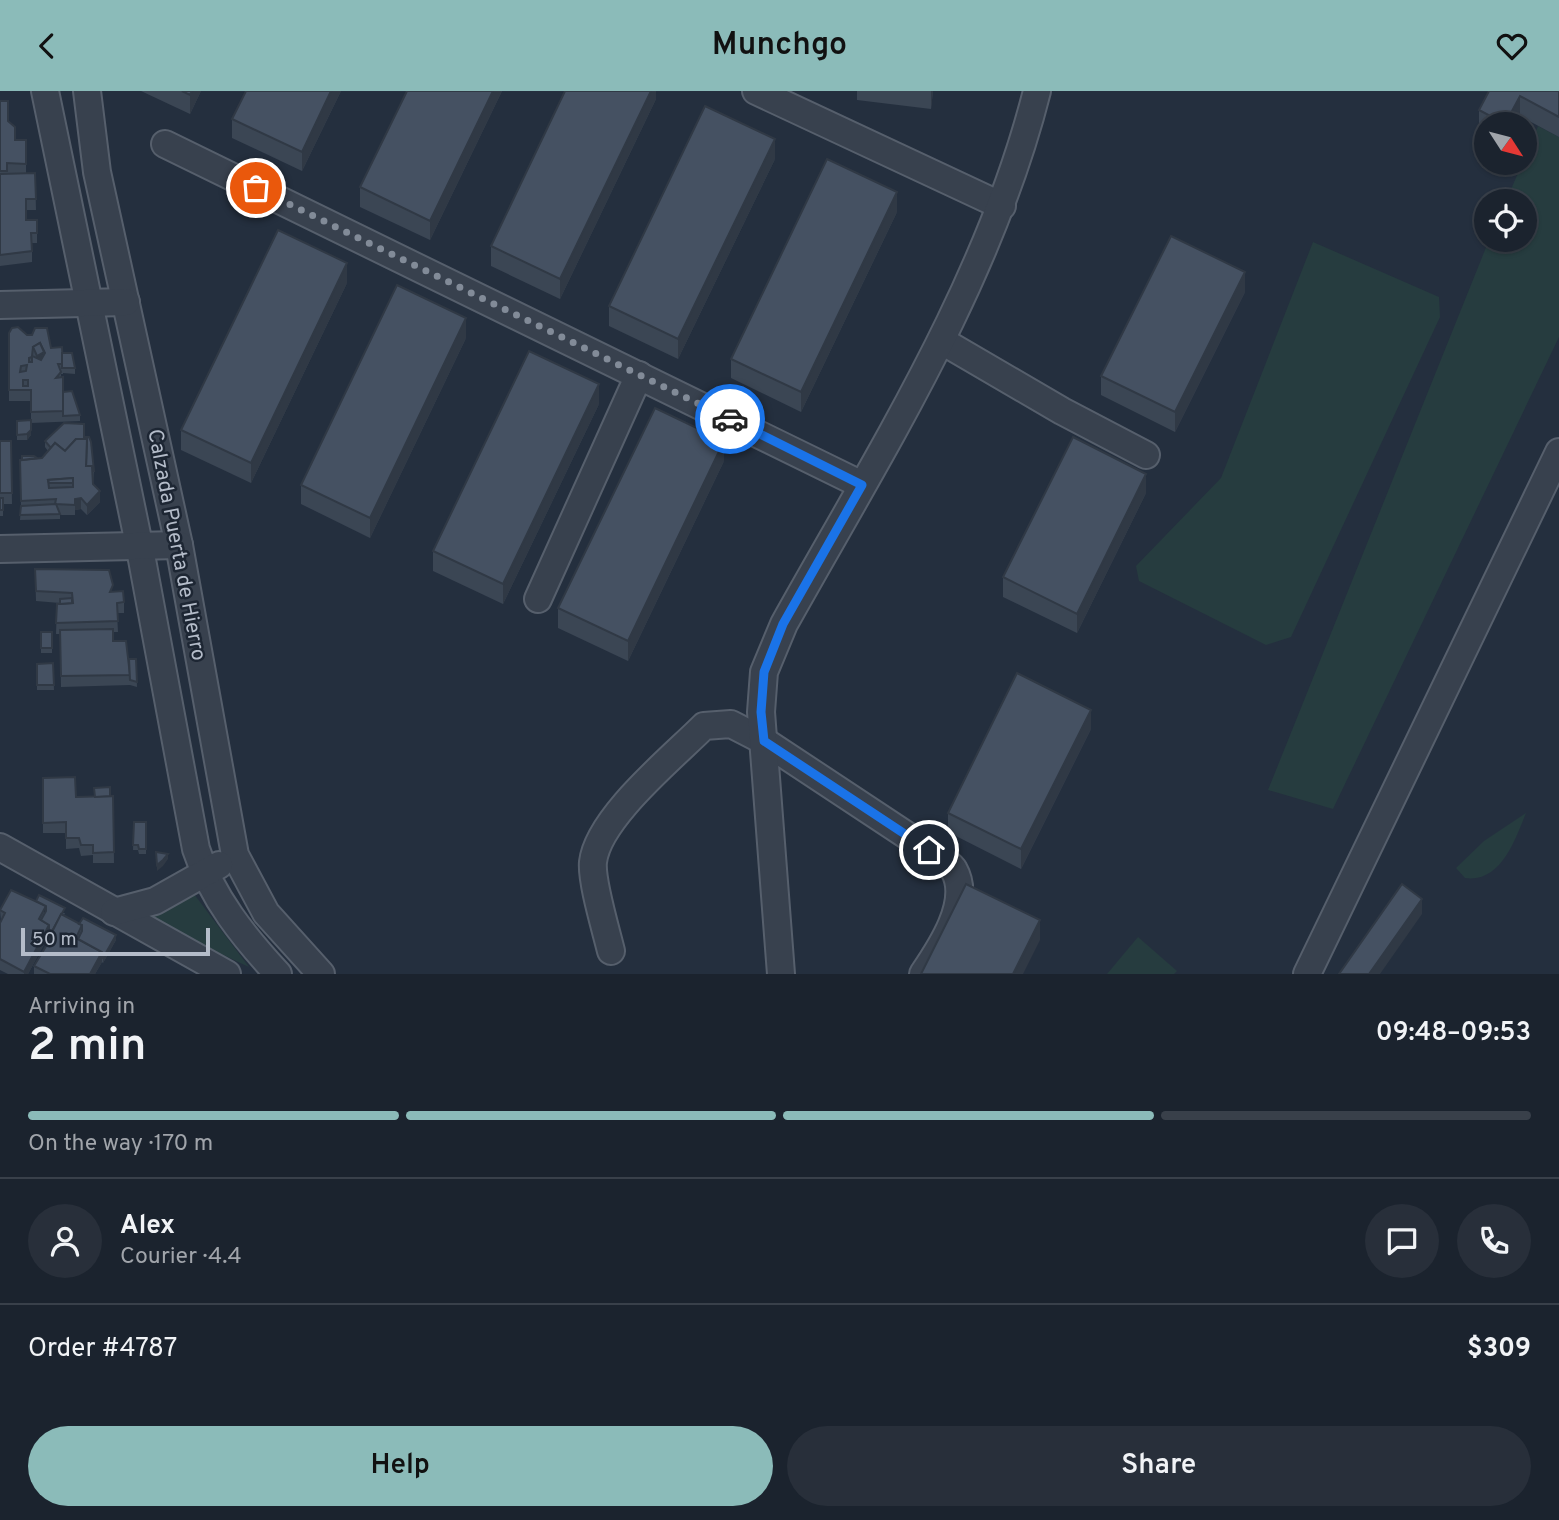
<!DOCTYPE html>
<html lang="en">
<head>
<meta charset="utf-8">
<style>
  :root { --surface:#1b232e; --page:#282f3a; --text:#f1f3f6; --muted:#a0a4aa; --line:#39404a; --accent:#8bbbb9 }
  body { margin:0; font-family:Overpass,sans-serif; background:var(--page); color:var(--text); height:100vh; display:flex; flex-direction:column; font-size:26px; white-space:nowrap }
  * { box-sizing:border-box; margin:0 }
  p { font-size:23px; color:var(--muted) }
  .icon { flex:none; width:38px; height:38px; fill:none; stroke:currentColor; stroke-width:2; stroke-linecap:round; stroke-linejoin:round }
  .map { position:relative; height:883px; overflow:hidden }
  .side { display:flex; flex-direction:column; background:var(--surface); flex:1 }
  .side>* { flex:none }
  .needle { width:46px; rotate:126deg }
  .tools { position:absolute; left:1474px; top:21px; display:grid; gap:14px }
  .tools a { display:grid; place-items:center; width:63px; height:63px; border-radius:50%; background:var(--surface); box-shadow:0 2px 5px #0004,0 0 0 2px var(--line); font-size:35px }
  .scale { position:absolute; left:21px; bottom:18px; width:189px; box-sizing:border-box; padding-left:7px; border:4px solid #b4bcc9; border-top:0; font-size:19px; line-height:24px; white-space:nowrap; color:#b4bcc9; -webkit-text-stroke:5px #1d2633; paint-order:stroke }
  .pin { position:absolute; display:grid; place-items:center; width:60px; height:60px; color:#fff; margin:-30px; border:4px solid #fff; border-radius:50%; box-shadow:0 2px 7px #0007 }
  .courier { position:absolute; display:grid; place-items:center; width:70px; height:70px; margin:-35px; border:5px solid #1a73e8; border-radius:50%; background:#fff; color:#222; box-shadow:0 2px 9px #0007 }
  .overview em { font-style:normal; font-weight:600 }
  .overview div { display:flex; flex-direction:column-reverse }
  .overview { display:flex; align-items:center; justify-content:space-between; height:119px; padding:0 28px }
  h1 { font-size:46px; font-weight:600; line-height:52px }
  .bar { display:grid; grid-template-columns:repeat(4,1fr); gap:10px 7px; align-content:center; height:84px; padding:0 28px }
  .bar i { height:9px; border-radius:5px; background:var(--line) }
  .bar .current { background:var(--accent) }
  .bar p { grid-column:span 4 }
  .line { display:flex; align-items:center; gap:18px; padding:0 28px; border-top:2px solid var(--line) }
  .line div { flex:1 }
  .round { display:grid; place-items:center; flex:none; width:74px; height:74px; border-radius:37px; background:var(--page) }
  .primary-button { display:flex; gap:14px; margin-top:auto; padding:14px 28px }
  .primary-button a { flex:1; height:80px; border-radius:42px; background:var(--accent); color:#111; font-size:28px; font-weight:600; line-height:80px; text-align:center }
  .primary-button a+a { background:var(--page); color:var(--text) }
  header { display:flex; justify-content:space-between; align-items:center; height:91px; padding:0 28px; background:var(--accent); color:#111; font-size:32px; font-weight:600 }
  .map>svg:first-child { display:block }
  .green { fill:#263c3f }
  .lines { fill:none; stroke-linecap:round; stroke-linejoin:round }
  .minor-casing { stroke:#565f6c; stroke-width:30 }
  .minor { stroke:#38414e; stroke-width:26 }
  .wall { fill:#3b4654 }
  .shaded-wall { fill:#303945 }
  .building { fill:#455162; stroke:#303945; stroke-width:2; fill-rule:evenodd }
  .done { stroke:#828b98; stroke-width:7; stroke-dasharray:0 12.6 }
  .route { stroke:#1a73e8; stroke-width:9 }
  .labels { text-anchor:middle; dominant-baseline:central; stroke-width:5; stroke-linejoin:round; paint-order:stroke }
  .street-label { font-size:21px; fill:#b4bcc9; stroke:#1d2633 }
</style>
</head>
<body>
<header><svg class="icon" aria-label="back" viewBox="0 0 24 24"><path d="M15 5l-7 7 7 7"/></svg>Munchgo<svg class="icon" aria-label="heart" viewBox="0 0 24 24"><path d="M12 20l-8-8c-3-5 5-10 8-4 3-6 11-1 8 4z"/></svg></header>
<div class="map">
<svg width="1559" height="883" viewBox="0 0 1559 883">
  <rect width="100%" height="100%" fill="#242f3e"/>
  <g class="green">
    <path d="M1538,35L1559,46V246L1333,718L1268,699L1489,149H1524V110H1506Z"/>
    <path d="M1313,151L1439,206L1440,226L1291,546L1266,554L1139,490L1136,475L1221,387Z"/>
    <path d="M1526,722C1515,749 1501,792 1465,787L1456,777L1484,750Z"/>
    <path d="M191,799L249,876L135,823Z"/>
    <path d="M1138,846L1177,880L1174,883H1107Z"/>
  </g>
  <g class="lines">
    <g class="minor-casing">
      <g id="minor">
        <path d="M45,0L140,458L196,758C212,807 244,846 278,883"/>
        <path d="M87,0L97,81L179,454L235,764L266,822L321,883"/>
        <path d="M756,0L1002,115"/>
        <path d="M165,53L862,394"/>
        <path d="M0,214L126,211"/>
        <path d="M942,250L1062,320L1146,364"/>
        <path d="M0,458L179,454"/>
        <path d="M538,508L639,284"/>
        <path d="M0,756L227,883"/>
        <path d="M114,821L155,810L219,774"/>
        <path d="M611,860C606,839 591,790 593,771C598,727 672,667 704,635L731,633L764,650L941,767C945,770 952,775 954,779C972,811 940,858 923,883"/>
        <path d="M781,883L761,621L764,581L784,533C880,361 988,193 1037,0"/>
        <path d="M1307,883L1559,361"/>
      </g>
    </g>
    <use href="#minor" class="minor"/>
  </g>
  <g class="wall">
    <path d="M141,0H201L190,23Z"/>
    <path d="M341,0L302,80L232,47V28Z"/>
    <path d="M407,0H502L430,149L360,116V96Z"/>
    <path d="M656,0V8L560,208L491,175V155Z"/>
    <path d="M857,0H933L931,18L857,9Z"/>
    <path d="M1489,0H1559V46L1520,25L1515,33H1486V42L1479,39V19Z"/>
    <path d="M0,10L15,49H26V82H35L36,119H26V129H37V152H32V171L0,175Z"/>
    <path d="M775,68L678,268L609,235V215Z"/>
    <path d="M897,121L801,321L731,287V268Z"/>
    <path d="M347,192L251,392L181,359V339Z"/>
    <path d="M1245,201L1175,341L1101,304V285Z"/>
    <path d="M9,242L27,244L62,262L75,277V283L63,282V283H61L63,315L80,324V330L31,332V310H9Z"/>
    <path d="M466,247L370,447L301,413V394Z"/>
    <path d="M599,313L503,513L433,480V460Z"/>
    <path d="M17,330L31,344L27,349H17Z"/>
    <path d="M84,346L94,380L93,393L100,411L87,424L81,418L75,419V424H60V428L20,429L21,416L20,369L42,367L48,360L45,356V350Z"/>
    <path d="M0,350H11L12,413H3V425H0Z"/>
    <path d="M724,370L628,570L558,537V517Z"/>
    <path d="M1146,402L1077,542L1003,506V486Z"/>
    <path d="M35,478L113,501L124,511V522H117L118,541H113V550L129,581L136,568L137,596L130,594L61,596L60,543H56L57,513H60V512L36,510Z"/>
    <rect x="41" y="541" width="11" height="21"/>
    <path d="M53,572L54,599H37V573Z"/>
    <path d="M1091,638L1021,778L948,741V722Z"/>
    <path d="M43,687L76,706L113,705L114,772H93V764L81,765L79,757L66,758V742H43Z"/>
    <path d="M134,731H146V763H139L138,759H133Z"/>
    <path d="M0,819L65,822L64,824L79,833L116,849L103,872L102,871L95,883H34V875L51,848V845L49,844L28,883H8L0,879V832L1,830Z"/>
  </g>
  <g class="shaded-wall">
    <path d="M192,0H201L190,23V4Z"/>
    <path d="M331,0H341L302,80V61Z"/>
    <path d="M493,0H502L430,149V130Z"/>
    <path d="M651,0H656V8L560,208V188Z"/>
    <path d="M931,0H933L931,18Z"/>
    <path d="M1520,5V25L1515,33H1505Z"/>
    <path d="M775,48V68L678,268V248Z"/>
    <path d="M897,101V121L801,321V301Z"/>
    <path d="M347,172V192L251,392V372Z"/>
    <path d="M1245,181V201L1175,341V321Z"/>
    <path d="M466,227V247L370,447V427Z"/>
    <path d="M44,261L37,280V265Z"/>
    <path d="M599,293V313L503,513V493Z"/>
    <path d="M31,339V344L27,349V343Z"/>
    <path d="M724,350V370L628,570V550Z"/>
    <path d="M1146,383V402L1077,542V523Z"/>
    <path d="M100,400V411L87,424V414Z"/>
    <path d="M81,407V418L75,419V408Z"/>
    <path d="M1091,619V638L1021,778V758Z"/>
    <path d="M168,763V768L163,775L157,780V774Z"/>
    <path d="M1422,808V823L1380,883H1369Z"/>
    <path d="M1040,829V849L1023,883H1013Z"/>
    <path d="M49,834V844L28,883H24V881Z"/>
    <path d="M116,844V849L103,872V867Z"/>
    <path d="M102,861V871L95,883H90Z"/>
  </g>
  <g class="building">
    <path d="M182,0H192L190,4Z"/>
    <path d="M246,0H331L302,61L232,28Z"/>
    <path d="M407,0H493L430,130L360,96Z"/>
    <path d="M565,0H651L560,188L491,155Z"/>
    <path d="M1489,0H1559V26L1520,5L1505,33L1479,19Z"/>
    <path d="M0,10H8V30L15,36V49H26V73L7,72V80H0Z"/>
    <path d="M705,15L775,48L678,248L609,215Z"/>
    <path d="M827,68L897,101L801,301L731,268Z"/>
    <path d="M35,82L36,108H26V129H37V142H31L32,160L0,164V83Z"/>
    <path d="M278,139L347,172L251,372L181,339Z"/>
    <path d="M1171,145L1245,181L1175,321L1101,285Z"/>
    <path d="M397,194L466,227L370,427L301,394Z"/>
    <path d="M18,236L27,244H32L35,237H47L51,257L62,256L63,273H58L61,281L56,287L63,286V320L31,321V299H9V242L12,237ZM40,252L45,262L41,269L32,265L33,256ZM32,266V271H29V267ZM27,274L26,280L20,281L21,275ZM23,289H28V295H23Z"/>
    <path d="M40,252L44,261L37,265L33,256Z"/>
    <path d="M529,260L599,293L503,493L433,460Z"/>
    <path d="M62,262H72L75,277H62Z"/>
    <path d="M72,300L80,324L63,325V301Z"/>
    <path d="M655,317L724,350L628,550L558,517Z"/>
    <path d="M31,329V339L27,343L17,344V330Z"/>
    <path d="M64,332L84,333V346H89L91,351L94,380H93L92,375H86L87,348H76L65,360L55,352L51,357L45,350Z"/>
    <path d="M1073,346L1146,383L1077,523L1003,486Z"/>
    <path d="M76,348H87L86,375H92L93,393L100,400L87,414L81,407L75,408V414L55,413L56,408L21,410L20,369L42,367L55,352L65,360ZM73,387V396L49,397L48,389Z"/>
    <path d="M0,350H11L12,402H0Z"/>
    <path d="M22,365H34L37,367L22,369Z"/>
    <path d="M73,387V392H49L48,389Z"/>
    <rect x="0" y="407" width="3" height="12"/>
    <path d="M56,413L60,423L20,424L21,415Z"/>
    <path d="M35,478L109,479L113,494L110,501L123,500L124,511L117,512L118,530L56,532L57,513L73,512L72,502L36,500Z"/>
    <path d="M72,507V512L60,513V508Z"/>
    <path d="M113,538V550H126L130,584L61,585L60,539Z"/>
    <rect x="41" y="541" width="11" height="16"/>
    <path d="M129,568H136L137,591L130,589Z"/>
    <path d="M53,572L54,594H37V573Z"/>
    <path d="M1017,582L1091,619L1021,758L948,722Z"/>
    <path d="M75,686L76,706L113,705L114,761L93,762V754H81L79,747H66V731L43,732V687Z"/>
    <path d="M110,696V705L95,706L94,697Z"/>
    <path d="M134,731H146V758H139L138,754H133Z"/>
    <path d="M156,761L168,763L163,769L157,774Z"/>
    <path d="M966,793L1040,829L1013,883H921Z"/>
    <path d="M1402,793L1422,808L1369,883H1339Z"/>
    <path d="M11,799L46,815L39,828L49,834L24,881L0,868V832L5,822L0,819Z"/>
    <path d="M39,804L65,817L52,840L49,839V834L41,829L46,820V815L36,810Z"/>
    <path d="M61,823L82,834L76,847L102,861L90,883H50L34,875L53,844L51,843Z"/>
    <path d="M83,827L116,844L103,867L102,866V861L78,848L82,840V834L79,833Z"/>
  </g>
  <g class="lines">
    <path class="done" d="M256,97L730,328"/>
    <path class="route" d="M730,328L862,394L783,533L764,581L761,621L764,650L929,759"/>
  </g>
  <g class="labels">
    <g class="street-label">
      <text transform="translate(176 454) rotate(79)">Calzada Puerta de Hierro</text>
    </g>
  </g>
</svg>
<div class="tools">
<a><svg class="needle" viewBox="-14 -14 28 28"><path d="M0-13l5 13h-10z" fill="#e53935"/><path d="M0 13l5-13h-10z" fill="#a0a4aa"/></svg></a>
<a><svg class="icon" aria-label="locate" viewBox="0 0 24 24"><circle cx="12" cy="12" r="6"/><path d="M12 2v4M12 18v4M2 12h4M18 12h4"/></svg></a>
</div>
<div class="scale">50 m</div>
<div class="pin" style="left:256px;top:97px;background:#ea580c"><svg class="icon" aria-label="bag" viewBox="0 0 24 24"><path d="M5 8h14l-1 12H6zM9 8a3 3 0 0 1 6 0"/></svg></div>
<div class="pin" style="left:929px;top:759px;background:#1f2937"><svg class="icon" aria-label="home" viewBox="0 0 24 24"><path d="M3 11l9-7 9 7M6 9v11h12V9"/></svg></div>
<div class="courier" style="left:730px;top:328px"><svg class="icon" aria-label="car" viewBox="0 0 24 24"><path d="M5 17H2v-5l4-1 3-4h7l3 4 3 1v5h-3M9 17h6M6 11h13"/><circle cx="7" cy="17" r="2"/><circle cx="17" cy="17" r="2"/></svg></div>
</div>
<section class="side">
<div class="overview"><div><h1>2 min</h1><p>Arriving in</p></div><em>09:48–09:53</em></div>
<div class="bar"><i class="current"></i><i class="current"></i><i class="current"></i><i></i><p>On the way · 170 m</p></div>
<div class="line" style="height:126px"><a class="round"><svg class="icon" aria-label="person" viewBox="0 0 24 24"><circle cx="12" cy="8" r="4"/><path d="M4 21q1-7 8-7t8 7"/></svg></a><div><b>Alex</b><p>Courier · 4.4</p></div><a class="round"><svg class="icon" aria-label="chat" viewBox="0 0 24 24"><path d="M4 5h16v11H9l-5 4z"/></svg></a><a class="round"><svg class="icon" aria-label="phone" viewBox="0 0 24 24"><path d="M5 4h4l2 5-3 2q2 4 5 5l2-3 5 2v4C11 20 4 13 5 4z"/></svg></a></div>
<div class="line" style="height:91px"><div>Order #4787</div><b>$309</b></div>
<div class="primary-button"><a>Help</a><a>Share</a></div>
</section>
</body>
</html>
